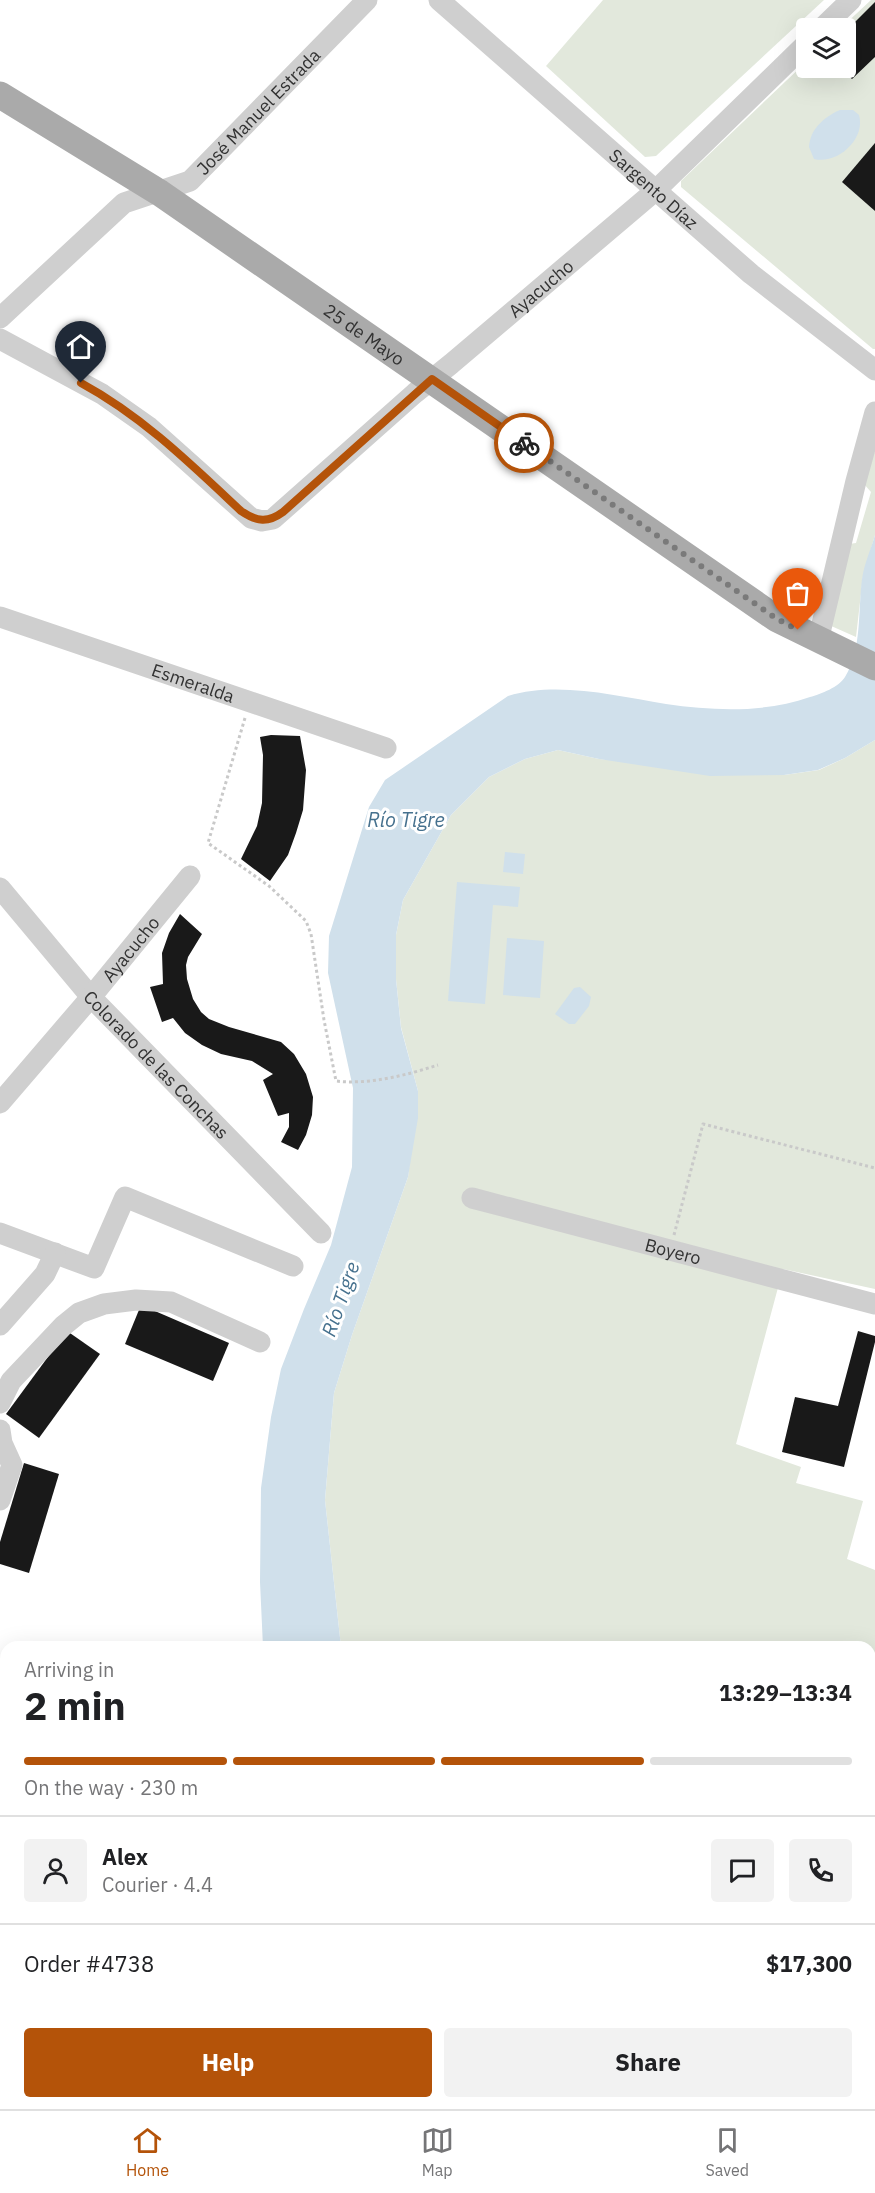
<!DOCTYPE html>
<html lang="en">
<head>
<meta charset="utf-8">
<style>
  :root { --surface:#fff; --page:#f2f2f2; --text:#202124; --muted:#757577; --line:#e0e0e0; --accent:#b45309 }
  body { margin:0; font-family:"IBM Plex Sans",sans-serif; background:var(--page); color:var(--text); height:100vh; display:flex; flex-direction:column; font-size:22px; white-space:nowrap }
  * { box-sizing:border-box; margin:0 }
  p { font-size:20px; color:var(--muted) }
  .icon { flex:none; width:33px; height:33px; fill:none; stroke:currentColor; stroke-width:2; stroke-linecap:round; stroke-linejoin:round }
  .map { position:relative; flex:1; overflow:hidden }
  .details { position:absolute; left:0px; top:1641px; width:876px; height:468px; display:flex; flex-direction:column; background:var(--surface); border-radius:18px 18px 0 0; box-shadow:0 6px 24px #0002 }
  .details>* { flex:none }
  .buttons { position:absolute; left:796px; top:18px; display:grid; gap:12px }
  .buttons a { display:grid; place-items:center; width:60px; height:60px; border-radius:6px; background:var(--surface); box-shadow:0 6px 24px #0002; font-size:30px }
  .pin { position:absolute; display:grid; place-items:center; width:51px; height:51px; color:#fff; margin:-62px -26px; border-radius:50% 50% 50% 0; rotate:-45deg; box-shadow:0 0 6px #0007 }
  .pin .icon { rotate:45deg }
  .courier { position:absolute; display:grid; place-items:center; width:60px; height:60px; margin:-30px; border:4px solid #b45309; border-radius:50%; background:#fff; color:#222; box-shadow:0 2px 8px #0007 }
  .overview em { font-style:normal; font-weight:700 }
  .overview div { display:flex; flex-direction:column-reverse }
  .overview { display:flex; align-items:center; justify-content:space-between; height:102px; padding:0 24px }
  h1 { font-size:39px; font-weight:700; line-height:45px }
  .bar { display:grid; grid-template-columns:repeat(4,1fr); gap:9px 6px; align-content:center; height:72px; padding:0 24px }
  .bar i { height:8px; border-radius:4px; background:var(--line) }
  .bar .selected { background:var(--accent) }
  .bar p { grid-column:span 4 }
  .line { display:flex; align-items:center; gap:15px; padding:0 24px; border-top:2px solid var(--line) }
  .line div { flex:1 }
  .round { display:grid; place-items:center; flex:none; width:63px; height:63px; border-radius:6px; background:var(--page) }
  .button { display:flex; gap:12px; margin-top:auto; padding:12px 24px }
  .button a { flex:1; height:69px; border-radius:6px; background:var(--accent); color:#fff; font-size:24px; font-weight:700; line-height:69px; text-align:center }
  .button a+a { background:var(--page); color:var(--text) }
  .tab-bar { display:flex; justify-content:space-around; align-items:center; height:84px; border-top:2px solid var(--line); background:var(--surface); font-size:16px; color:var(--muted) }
  .tab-bar a { display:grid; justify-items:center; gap:3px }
  .tab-bar .selected { color:var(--accent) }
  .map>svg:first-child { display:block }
  .green { fill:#e2e8dc }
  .water { fill:#d0e0eb }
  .building { fill:#191919 }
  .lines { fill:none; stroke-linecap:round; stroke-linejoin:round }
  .path { stroke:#c9c9c9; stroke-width:3; stroke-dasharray:3 3; stroke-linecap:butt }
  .minor { stroke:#cfcfcf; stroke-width:21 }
  .major { stroke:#aaa; stroke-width:27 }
  .done { stroke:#7a7a7a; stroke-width:6; stroke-dasharray:0 10.8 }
  .route { stroke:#b45309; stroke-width:8 }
  .labels { text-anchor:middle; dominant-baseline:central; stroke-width:6; stroke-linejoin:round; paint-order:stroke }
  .street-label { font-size:18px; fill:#323232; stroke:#fff }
  .water-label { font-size:20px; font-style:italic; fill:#46718e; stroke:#fff }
</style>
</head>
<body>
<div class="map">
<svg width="875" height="2109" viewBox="0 0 875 2109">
  <rect width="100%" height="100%" fill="#fff"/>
  <g class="green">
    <path d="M603,0H824L656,156L645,157L546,66Z"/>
    <path d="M871,0H875V349H873L681,187V181L807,61V68H846V28H841Z"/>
    <path d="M875,450V535L863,576L856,637L829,625L849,544L856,543L871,492L864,484Z"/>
    <path d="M875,740V1289L783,1269L736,1444L801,1467L796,1483L863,1501L847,1559L875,1570V2032L870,2054V1647H341L325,1500L334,1393L352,1335L408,1177L418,1091L401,1027L396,979V935L403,900L451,815L489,777L525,759L558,750L599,759L784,775L819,770L845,758Z"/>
    <path d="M282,2103H730L729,2109H278Z"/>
  </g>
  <g class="water">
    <path d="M840,110H853L859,115C866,139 837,165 814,159L809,147C810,129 824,117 840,110Z"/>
    <path d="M875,535V740L845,758L818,770L784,775L710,776L599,759L558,750L525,759L489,777L451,815L403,900L396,935V979L401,1028L418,1091V1118L408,1177L352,1335L334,1393L325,1500L341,1647H263L260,1582L261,1488L271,1417L281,1369L304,1309L331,1245L352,1167L353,1088L328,973L329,936L369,807L385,780L508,696C558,681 616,696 666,704C715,711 764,713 810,697C821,694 839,687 845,677C862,650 858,610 862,579C864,564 871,549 875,535Z"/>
    <path d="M505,852L525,854L523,874L503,872Z"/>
    <path d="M457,882L520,887L518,907L493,905L485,1004L448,1001Z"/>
    <path d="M507,938L544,941L540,998L503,995Z"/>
    <path d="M580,987L591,997L589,1006L575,1024H569L555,1014L574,988Z"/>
    <path d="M194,2103H282L278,2109H189Z"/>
  </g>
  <g class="building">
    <path d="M875,2V57L852,79L841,68H846V31Z"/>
    <path d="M875,143V211L842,182Z"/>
    <path d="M271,735L300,736L306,770L303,810L296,833L288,855L270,881L241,859L257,826L262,803L263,755L260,737Z"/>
    <path d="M180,914L202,934L188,957L186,965L187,979L193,999L201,1012L209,1019L229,1027L281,1042L294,1054L306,1074L313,1097L312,1115L306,1135L298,1150L281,1142L289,1127V1113L278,1116L263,1080L273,1074L252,1061L221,1054L202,1045L185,1033L173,1018L162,1022L150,987L163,984L162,953L169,933Z"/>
    <path d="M141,1305L229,1343L213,1381L125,1344Z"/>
    <path d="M67,1331L100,1354L39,1438L6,1414Z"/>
    <path d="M858,1331L875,1336V1342L844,1467L782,1452L795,1397L838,1406Z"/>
    <path d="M24,1463L59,1474L29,1573L0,1564V1542Z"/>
  </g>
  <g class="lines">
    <g class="path">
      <path d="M245,718L208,843L269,886L306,921L311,934L324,1020L336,1081C369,1085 407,1075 438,1065"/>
      <path d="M674,1235L703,1124L875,1168"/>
    </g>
    <g class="minor">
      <path id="s1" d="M439,0L751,274L875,370"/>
      <path d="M822,28L851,0"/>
      <path id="s2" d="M0,318L124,203L190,181L367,0"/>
      <path id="s3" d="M0,339L102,394L149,427L251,518L262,521L273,519L415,393L451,364L655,191L807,43"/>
      <path id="s4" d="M0,617L386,748"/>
      <path d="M818,641L856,481L875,412"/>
      <path id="s5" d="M0,888L91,997L321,1233"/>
      <path id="s6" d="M0,1103L91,997L190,876"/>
      <path id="s7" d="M472,1198L875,1304"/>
      <path d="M0,1233L94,1268L125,1197L293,1266"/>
      <path d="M0,1325L45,1274L55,1253"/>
      <path d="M0,1403L11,1381L63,1326L79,1313L104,1304L136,1300L171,1302L260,1342"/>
      <path d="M0,1430L2,1443L12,1465L0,1500"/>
      <path d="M0,1778L6,1780"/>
      <path d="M0,1896L6,1909"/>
      <path d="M870,1926L875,1927"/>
      <path d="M0,2080L6,2076"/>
      <path d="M774,2103L803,2109"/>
      <path d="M874,2109L875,2106"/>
    </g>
    <path class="major" id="s8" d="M0,95L160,193L777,619L875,667"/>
  </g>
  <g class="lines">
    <path class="done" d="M524,443L777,619L798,630"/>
    <path class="route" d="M81,383C142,416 191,464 241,511C257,522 268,523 283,512L432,379L524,443"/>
  </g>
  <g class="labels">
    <g class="street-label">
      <text stroke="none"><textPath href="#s2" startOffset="336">José Manuel Estrada</textPath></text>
      <text stroke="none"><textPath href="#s1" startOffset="286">Sargento Díaz</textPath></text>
      <text stroke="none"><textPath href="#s3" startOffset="686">Ayacucho</textPath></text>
      <text stroke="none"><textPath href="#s8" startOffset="436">25 de Mayo</textPath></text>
      <text stroke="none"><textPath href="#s4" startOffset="204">Esmeralda</textPath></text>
      <text stroke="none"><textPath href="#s6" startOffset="202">Ayacucho</textPath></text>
      <text stroke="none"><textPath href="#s5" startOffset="236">Colorado de las Conchas</textPath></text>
      <text stroke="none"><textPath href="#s7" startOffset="208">Boyero</textPath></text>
    </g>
    <g class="water-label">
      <text x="406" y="819">Río Tigre</text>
      <text transform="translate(340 1299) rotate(-71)">Río Tigre</text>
    </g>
  </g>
</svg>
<div class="buttons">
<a><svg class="icon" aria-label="layers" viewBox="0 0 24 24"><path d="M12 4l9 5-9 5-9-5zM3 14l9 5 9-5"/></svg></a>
</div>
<div class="pin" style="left:798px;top:630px;background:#ea580c"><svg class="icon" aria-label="bag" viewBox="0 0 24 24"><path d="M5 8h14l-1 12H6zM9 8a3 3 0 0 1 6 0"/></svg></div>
<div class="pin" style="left:81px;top:383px;background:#1f2937"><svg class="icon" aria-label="home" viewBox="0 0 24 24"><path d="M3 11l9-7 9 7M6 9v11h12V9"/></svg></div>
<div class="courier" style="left:524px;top:443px"><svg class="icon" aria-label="bike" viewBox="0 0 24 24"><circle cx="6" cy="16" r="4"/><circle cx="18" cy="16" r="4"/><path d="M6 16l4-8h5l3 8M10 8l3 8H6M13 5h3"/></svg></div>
<section class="details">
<div class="overview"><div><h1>2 min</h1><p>Arriving in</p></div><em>13:29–13:34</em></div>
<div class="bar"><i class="selected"></i><i class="selected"></i><i class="selected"></i><i></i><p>On the way · 230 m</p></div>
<div class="line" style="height:108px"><a class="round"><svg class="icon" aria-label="person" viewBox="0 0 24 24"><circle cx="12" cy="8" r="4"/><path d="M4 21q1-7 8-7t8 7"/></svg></a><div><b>Alex</b><p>Courier · 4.4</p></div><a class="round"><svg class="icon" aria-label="chat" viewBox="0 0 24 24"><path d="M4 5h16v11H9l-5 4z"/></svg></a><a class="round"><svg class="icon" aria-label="phone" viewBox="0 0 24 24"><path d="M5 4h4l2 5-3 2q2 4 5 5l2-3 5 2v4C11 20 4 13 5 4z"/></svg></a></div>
<div class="line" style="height:78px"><div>Order #4738</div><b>$17,300</b></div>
<div class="button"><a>Help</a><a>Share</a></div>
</section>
</div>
<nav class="tab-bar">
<a class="selected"><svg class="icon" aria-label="home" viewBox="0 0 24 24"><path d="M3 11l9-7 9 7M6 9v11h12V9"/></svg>Home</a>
<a><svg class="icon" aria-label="map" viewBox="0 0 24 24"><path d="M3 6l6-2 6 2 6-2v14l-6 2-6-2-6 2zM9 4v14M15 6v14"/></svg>Map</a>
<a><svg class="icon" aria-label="saved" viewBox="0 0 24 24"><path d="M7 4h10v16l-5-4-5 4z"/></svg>Saved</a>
</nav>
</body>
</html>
